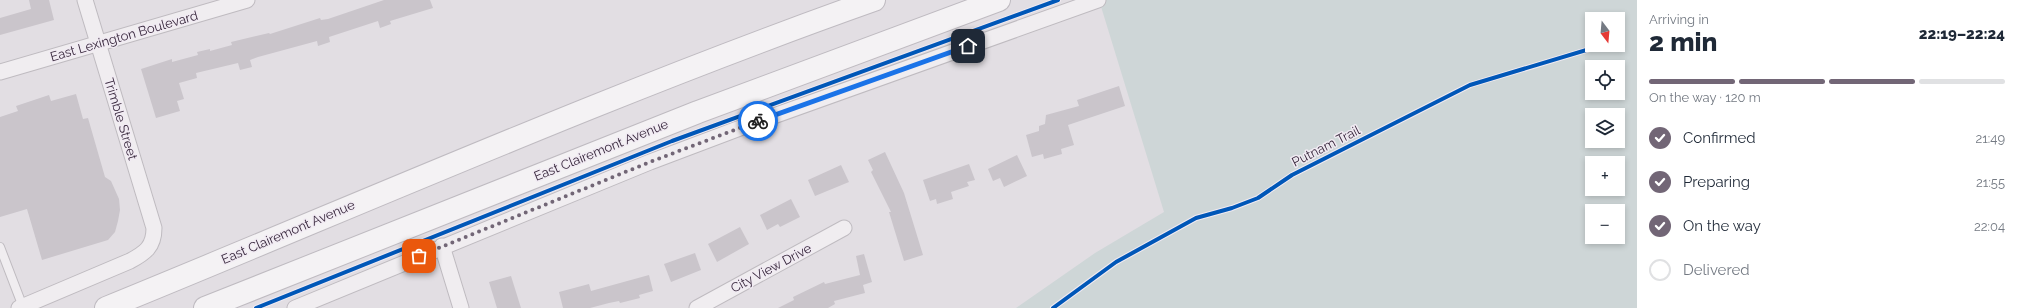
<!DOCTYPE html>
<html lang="en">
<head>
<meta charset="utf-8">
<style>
  :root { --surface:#fff; --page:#f2f2f3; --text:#1f2937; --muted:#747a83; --line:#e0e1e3; --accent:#726676 }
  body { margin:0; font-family:Raleway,sans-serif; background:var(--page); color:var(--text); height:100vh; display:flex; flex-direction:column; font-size:15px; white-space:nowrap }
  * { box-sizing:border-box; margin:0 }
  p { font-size:13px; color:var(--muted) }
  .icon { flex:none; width:22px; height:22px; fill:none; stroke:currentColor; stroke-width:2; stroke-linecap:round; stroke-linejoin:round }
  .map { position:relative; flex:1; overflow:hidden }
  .details { display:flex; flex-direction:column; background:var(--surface); width:380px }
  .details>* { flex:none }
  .needle { width:26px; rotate:164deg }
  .fabs { position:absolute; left:1585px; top:12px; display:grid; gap:8px }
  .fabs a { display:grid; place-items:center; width:40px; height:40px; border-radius:0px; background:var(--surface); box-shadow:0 2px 6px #0003; font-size:20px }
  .pin { position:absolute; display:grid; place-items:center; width:34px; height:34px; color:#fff; margin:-17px; border-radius:8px; box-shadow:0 2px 6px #0006 }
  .courier { position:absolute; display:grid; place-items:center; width:40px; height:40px; margin:-20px; border:3px solid #1a73e8; border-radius:50%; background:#fff; color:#222; box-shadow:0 1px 5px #0007 }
  .summary em { font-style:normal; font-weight:800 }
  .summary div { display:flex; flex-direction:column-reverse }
  .summary { display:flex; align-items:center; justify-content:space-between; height:68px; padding:0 12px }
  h1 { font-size:26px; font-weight:800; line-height:30px }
  .bar { display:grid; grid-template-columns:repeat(4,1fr); gap:6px 4px; align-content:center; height:48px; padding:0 12px }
  .bar i { height:5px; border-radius:3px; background:var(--line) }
  .bar .current { background:var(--accent) }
  .bar p { grid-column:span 4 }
  ol { padding:0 12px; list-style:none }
  li { display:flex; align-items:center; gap:12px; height:44px }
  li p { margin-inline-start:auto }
  li .icon { padding:4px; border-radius:50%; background:var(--accent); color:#fff; stroke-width:4 }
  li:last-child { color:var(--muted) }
  li i { width:22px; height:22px; border:2px solid var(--line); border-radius:50% }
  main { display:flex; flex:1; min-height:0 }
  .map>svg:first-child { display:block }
  .green { fill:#ced6d7; fill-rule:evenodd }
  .building { fill:#cac5cb }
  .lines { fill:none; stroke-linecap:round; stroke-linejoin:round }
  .service-casing { stroke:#bfbbc0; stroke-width:10 }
  .minor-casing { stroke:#bfbbc0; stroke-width:17 }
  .primary-casing { stroke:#bfbbc1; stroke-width:24 }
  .service { stroke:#f0edf0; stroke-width:8 }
  .minor { stroke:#f0edf0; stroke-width:15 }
  .primary { stroke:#f4f2f4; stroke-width:22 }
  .cycleway-casing { stroke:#f1ebf3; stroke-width:6 }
  .cycleway { stroke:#0057b8; stroke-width:4 }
  .done { stroke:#726676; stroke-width:4; stroke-dasharray:0 7.2 }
  .route { stroke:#1a73e8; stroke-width:5 }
  .labels { text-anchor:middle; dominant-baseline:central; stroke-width:3; stroke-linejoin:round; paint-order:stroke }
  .street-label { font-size:13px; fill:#36263b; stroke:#f1ebf3 }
</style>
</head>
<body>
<main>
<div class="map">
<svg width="1637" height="308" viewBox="0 0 1637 308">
  <rect width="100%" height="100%" fill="#e2dee3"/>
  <path class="green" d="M1099,0H1637V308H1016L1095,253L1164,212ZM1592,19H1618V45H1592ZM1592,67H1618V93H1592ZM1592,115H1618V141H1592ZM1592,163H1618V189H1592ZM1592,211H1618V237H1592Z"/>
  <g class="building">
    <path d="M29,0H49L54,20L0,35V18L31,9Z"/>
    <path d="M384,0H430L433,8L390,21L391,24L380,28L378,21L329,37L330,42L318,46L317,41L258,57L250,60L252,67L240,70L238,63L196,73L197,78L179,83L184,99L177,101L180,111L156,118L141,69L172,59V62L198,55L197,52L210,49V51L232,45L231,42L269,33L270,34L320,18L321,20L328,19Z"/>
    <path d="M1119,86L1125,106L1068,125L1074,145L1061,149L1062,154L1044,159L1043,154L1032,157L1026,135L1039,131V126L1045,124L1046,115L1079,106L1077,100Z"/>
    <path d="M76,94L83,119L88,118L105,177L111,181L119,199L120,210L118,221L115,232L108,240L42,260L27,209L0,217V117L18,111L16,106L49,95L51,101Z"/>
    <path d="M885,152L904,193L923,255L904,261L889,212H891L871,172L873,170L868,160Z"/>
    <path d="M1017,155L1027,176L1004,187L1000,178L993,181L988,169Z"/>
    <path d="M969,164L975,180L967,182L969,186L951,192L953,199L937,204L936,199L930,201L923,180Z"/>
    <path d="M841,165L849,182L815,196L808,180Z"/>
    <path d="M791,199L800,217L780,227L778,224L767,230L760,215Z"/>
    <path d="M740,227L749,244L717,262L708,244Z"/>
    <path d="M695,253L701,270L671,282L664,264Z"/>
    <path d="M864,254L872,282L863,285L865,293L834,301L835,304L828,308H778L794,300L793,297L824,282L825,284L860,275L856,256Z"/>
    <path d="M649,275L653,291L639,295L640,298L620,303L619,301L609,303L590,308H563L559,292L589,284L591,291Z"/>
    <path d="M511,276L521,308H497L489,282Z"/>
  </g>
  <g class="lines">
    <g class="service-casing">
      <path id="service" d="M0,247L23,307"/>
    </g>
    <g class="minor-casing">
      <g id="minor">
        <path d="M0,72L247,0"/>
        <path d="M442,246L461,308"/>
        <path d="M19,308L130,261C145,253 154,247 154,228L85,0"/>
        <path d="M295,308L650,162L740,128L1098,0"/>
        <path d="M697,308L844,228"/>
      </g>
    </g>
    <g class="primary-casing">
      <g id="primary">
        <path d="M106,308C361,204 614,92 874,0"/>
        <path d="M205,308L698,112L999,0"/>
      </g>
    </g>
    <use href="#service" class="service"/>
    <use href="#minor" class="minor"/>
    <use href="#primary" class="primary"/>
    <g class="cycleway-casing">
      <g id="cycleway">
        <path d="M256,308L672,141L1058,0"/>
        <path d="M1053,308L1116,262L1196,218L1232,208L1258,198L1292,175L1470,85L1603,45"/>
      </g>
    </g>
    <use href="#cycleway" class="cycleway"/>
  </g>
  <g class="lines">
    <path class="done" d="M419,256L650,162L758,121"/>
    <path class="route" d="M758,121L968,46"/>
  </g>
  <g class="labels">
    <g class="street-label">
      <text transform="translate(124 36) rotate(-16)">East Lexington Boulevard</text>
      <text transform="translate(121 119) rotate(73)">Trimble Street</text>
      <text transform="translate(1326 146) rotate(-27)">Putnam Trail</text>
      <text transform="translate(601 150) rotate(-22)">East Clairemont Avenue</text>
      <text transform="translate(288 232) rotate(-23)">East Clairemont Avenue</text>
      <text transform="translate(771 268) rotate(-28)">City View Drive</text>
    </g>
  </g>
</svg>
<div class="fabs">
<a><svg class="needle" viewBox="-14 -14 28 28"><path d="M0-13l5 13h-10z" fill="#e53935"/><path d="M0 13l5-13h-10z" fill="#747a83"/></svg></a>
<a><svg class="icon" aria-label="locate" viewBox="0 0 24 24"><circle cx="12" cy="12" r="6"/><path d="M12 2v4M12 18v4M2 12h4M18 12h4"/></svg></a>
<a><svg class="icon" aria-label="layers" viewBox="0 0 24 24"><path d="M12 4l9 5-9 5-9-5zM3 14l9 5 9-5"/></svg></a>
<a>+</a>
<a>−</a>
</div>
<div class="pin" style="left:419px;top:256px;background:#ea580c"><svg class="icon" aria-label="bag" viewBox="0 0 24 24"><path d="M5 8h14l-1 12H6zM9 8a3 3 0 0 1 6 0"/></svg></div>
<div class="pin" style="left:968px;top:46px;background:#1f2937"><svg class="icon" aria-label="home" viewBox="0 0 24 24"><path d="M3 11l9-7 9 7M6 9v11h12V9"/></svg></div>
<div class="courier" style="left:758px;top:121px"><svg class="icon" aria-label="bike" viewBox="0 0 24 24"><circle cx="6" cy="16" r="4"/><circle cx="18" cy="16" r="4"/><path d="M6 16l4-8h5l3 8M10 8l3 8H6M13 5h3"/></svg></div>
</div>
<section class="details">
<div class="summary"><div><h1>2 min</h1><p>Arriving in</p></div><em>22:19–22:24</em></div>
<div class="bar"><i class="current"></i><i class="current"></i><i class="current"></i><i></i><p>On the way · 120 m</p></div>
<ol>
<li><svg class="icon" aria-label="check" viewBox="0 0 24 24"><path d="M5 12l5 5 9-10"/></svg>Confirmed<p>21:49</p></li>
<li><svg class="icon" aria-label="check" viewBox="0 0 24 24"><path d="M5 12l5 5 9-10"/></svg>Preparing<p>21:55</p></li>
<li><svg class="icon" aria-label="check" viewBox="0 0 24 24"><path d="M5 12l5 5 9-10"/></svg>On the way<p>22:04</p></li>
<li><i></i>Delivered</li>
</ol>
</section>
</main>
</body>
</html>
